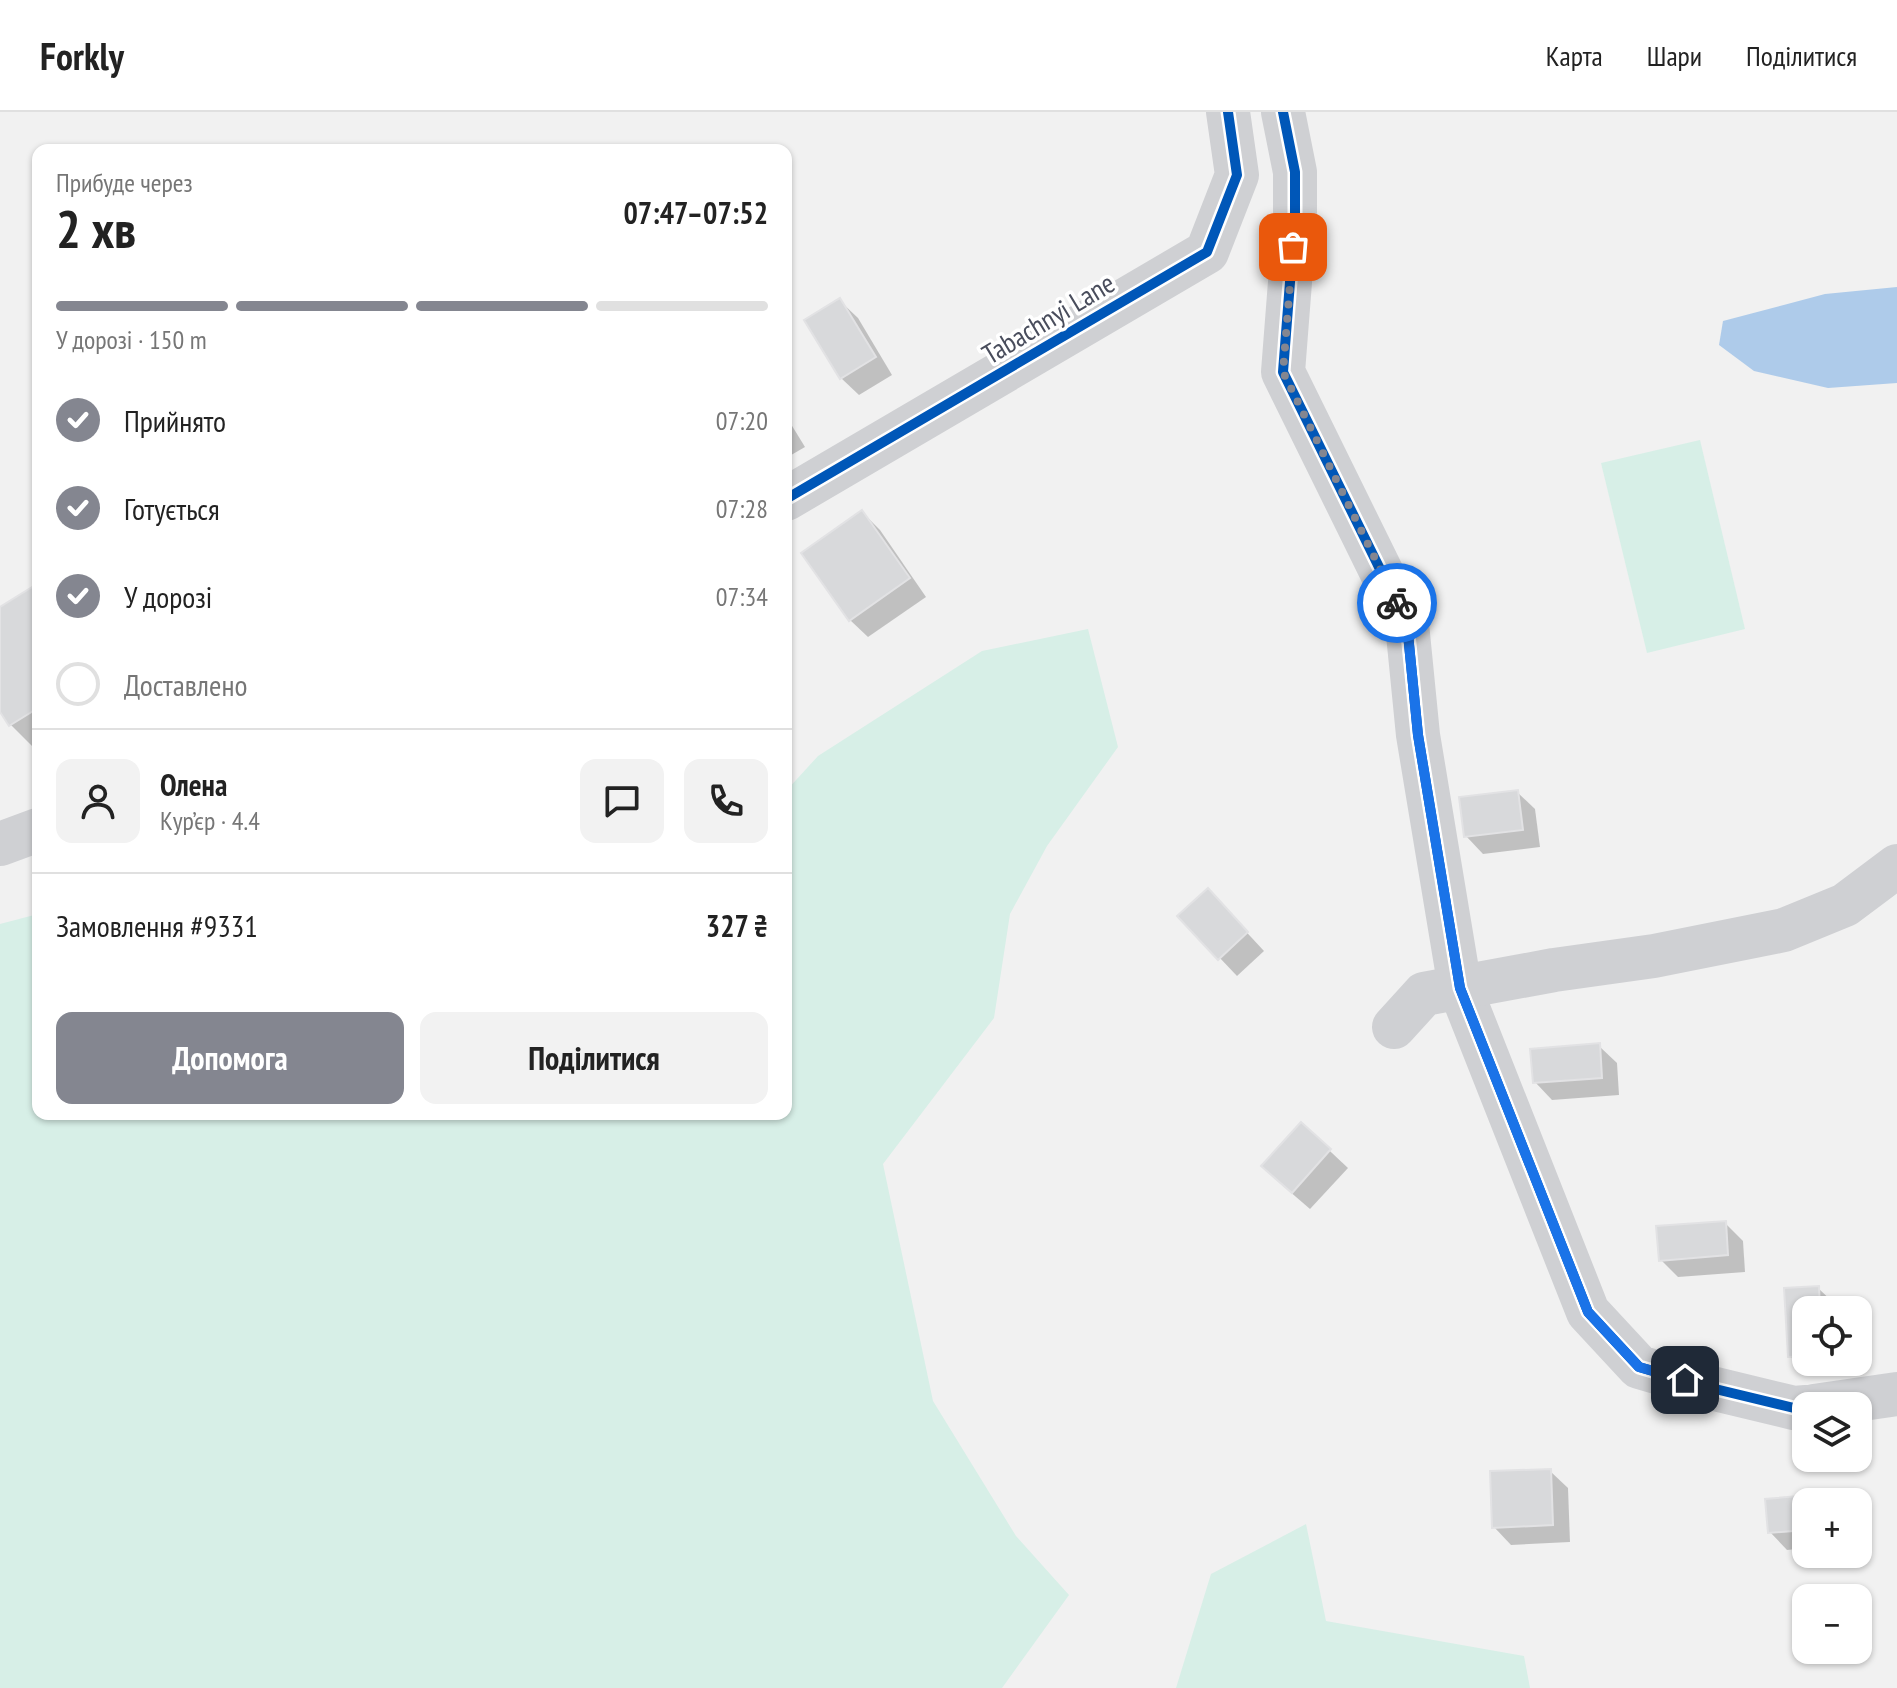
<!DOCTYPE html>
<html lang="uk">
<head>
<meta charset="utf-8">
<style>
  :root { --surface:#fff; --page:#f2f2f2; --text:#222; --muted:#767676; --line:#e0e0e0; --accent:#848690 }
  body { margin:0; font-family:"PT Sans Narrow",sans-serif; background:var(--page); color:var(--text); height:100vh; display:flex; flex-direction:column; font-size:30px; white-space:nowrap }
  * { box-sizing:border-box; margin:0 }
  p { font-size:26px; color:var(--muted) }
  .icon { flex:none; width:44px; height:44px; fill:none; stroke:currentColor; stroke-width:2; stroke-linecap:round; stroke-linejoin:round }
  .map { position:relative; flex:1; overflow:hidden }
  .drawer { position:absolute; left:32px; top:32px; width:760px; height:976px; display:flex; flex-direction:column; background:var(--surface); border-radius:16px; box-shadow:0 2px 6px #0004 }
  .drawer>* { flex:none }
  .tools { position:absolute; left:1792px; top:1184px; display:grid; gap:16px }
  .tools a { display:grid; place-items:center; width:80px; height:80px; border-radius:16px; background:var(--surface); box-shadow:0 2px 6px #0004; font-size:40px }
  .pin { position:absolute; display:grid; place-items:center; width:68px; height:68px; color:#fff; margin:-34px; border-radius:16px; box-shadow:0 4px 12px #0006 }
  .courier { position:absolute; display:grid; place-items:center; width:80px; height:80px; margin:-40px; border:6px solid #1a73e8; border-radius:50%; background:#fff; color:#222; box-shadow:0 2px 10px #0007 }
  .overview em { font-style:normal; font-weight:700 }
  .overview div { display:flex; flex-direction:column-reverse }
  .overview { display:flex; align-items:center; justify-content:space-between; height:136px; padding:0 24px }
  h1 { font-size:52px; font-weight:700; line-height:60px }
  .bar { display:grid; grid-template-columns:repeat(4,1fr); gap:12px 8px; align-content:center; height:96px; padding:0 24px }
  .bar i { height:10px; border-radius:6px; background:var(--line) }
  .bar .current { background:var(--accent) }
  .bar p { grid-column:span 4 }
  .line { display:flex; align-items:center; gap:20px; padding:0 24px; border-top:2px solid var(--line) }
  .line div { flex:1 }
  .round { display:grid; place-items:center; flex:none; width:84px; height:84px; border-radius:16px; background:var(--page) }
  ol { padding:0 24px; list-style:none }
  li { display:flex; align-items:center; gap:24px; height:88px }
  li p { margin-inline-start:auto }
  li .icon { padding:8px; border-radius:50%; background:var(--accent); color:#fff; stroke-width:4 }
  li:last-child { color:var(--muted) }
  li i { width:44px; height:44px; border:4px solid var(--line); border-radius:50% }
  .primary-button { display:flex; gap:16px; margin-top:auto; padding:16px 24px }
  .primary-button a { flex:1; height:92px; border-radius:16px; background:var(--accent); color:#fff; font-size:32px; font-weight:700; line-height:92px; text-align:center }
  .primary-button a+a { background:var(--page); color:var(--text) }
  header { display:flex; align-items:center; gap:48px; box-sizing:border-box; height:112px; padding:0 40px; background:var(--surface); border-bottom:2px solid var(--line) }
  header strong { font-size:38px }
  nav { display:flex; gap:44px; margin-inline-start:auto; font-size:28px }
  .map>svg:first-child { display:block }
  .green { fill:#d7efe7 }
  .water { fill:#aecbea }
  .shadow { fill:#0003 }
  .building { fill:#d8d9db; stroke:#e2e2e4; stroke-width:2 }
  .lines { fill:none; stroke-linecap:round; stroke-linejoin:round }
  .minor { stroke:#cfd0d3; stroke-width:44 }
  .cycleway-casing { stroke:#fff; stroke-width:15 }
  .cycleway { stroke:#0057b8; stroke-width:10 }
  .done { stroke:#848690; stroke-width:8; stroke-dasharray:0 14.4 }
  .route { stroke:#1a73e8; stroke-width:10 }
  .labels { text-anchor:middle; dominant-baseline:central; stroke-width:7; stroke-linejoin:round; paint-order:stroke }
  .street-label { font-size:28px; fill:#494d5c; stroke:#fff }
</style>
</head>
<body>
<header>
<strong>Forkly</strong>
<nav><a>Карта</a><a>Шари</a><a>Поділитися</a></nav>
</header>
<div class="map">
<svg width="1897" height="1576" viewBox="0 0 1897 1576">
  <rect width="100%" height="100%" fill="#f1f1f1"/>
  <g class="green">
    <path d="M1700,328L1745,517L1647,541L1601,351Z"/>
    <path d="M1088,517L1118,635L1047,734L1010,802L994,906L883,1052L933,1289L1016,1424L1069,1483L1002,1576H0V812L38,802V1002H786V679L818,644L982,539Z"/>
    <path d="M1306,1412L1326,1509L1524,1544L1530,1576H1176L1211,1462Z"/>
  </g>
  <path class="water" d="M1897,175V271L1828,276L1754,259L1719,233L1723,209L1825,182Z"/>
  <g class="shadow">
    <path d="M840,189L858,206L892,263L859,283L841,266Z"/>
    <path d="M786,304L805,335L786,346Z"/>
    <path d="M862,400L880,418L926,485L868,525L850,508Z"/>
    <path d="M32,477L38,483L37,639L11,613L0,596V498Z"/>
    <path d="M1517,680L1535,697L1540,735L1483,742L1466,724Z"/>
    <path d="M1225,797L1264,839L1237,864L1180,804Z"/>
    <path d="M1599,934L1617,951L1619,983L1552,988L1535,970Z"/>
    <path d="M1301,1012L1348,1056L1310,1097L1281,1072Z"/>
    <path d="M1725,1111L1743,1129L1745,1160L1678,1165L1661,1148Z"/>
    <path d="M1818,1176L1836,1193V1198H1806V1250H1839V1260L1808,1262L1790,1244L1786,1178Z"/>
    <path d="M1550,1359L1568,1376L1570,1430L1511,1433L1494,1415Z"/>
    <path d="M1833,1383L1840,1390H1806V1436L1787,1438L1770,1420L1767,1389Z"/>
  </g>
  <g class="building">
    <path d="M840,186L876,245L840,267L804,208Z"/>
    <path d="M862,398L910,466L849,509L801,441Z"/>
    <path d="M32,475L38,484V596L9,614L0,600V495Z"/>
    <path d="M1518,678L1523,718L1464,725L1459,685Z"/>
    <path d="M1208,776L1248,820L1218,848L1177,804Z"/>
    <path d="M1600,931L1602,966L1533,971L1530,937Z"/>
    <path d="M1301,1010L1331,1037L1292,1081L1261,1054Z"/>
    <path d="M1726,1109L1728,1143L1659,1149L1656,1114Z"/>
    <path d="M1819,1174L1820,1198H1806V1244L1788,1245L1784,1176Z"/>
    <path d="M1551,1357L1553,1413L1492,1416L1490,1359Z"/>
    <path d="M1834,1381L1835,1390H1806V1418L1768,1421L1765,1387Z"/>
  </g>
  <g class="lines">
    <g class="minor">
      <path d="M1283,0L1295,60V106L1283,260L1407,512L1418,623L1460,876L1588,1200L1639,1255L1707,1275L1794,1296L1806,1295"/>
      <path d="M786,387L1207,140L1237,63L1228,0"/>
      <path d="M0,732L38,718"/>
      <path d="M1394,915L1424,882L1554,858L1654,844L1784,818L1845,793L1897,754"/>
      <path d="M1814,1294L1897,1282"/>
    </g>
    <g class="cycleway-casing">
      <g id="cycleway">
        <path d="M1283,0L1295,60V106L1283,260L1407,512L1418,623L1460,876L1588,1200L1639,1255L1707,1275L1794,1296L1806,1295"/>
        <path d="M786,387L1207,140L1237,63L1228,0"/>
      </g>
    </g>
    <use href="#cycleway" class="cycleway"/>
  </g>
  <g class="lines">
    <path class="done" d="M1293,135L1283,260L1397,491"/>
    <path class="route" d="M1397,491L1407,512L1418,623L1460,876L1588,1200L1639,1255L1685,1268"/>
  </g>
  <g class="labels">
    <g class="street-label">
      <text transform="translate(1048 206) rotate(-31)">Tabachnyi Lane</text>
    </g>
  </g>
</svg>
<div class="tools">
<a><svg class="icon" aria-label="locate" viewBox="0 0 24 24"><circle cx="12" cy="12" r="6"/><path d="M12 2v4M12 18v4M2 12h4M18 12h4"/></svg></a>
<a><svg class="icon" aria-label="layers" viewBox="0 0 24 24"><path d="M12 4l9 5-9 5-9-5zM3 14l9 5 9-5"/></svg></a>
<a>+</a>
<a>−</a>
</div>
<div class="pin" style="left:1293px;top:135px;background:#ea580c"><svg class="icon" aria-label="bag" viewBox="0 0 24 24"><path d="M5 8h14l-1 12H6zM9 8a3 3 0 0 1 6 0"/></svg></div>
<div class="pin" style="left:1685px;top:1268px;background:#1f2937"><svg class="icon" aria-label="home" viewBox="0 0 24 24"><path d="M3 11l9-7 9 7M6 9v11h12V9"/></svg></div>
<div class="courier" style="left:1397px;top:491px"><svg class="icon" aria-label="bike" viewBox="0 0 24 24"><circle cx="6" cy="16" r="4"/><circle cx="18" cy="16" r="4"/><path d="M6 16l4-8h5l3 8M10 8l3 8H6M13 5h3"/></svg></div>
<section class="drawer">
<div class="overview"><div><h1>2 хв</h1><p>Прибуде через</p></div><em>07:47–07:52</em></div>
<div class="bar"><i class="current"></i><i class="current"></i><i class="current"></i><i></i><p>У дорозі · 150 m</p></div>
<ol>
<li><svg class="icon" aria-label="check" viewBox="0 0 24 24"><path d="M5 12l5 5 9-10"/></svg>Прийнято<p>07:20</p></li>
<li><svg class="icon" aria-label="check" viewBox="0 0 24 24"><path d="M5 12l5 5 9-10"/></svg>Готується<p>07:28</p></li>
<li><svg class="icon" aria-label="check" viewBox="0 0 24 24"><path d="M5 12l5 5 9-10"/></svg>У дорозі<p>07:34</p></li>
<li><i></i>Доставлено</li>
</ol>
<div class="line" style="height:144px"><a class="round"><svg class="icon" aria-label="person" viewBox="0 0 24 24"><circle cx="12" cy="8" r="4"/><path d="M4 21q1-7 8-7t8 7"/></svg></a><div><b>Олена</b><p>Кур’єр · 4.4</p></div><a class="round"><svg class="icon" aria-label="chat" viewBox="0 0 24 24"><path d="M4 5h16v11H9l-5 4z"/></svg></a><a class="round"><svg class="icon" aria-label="phone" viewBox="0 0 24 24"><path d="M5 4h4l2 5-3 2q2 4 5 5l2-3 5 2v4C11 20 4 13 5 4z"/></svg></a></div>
<div class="line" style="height:104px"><div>Замовлення #9331</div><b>327 ₴</b></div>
<div class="primary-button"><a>Допомога</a><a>Поділитися</a></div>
</section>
</div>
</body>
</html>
